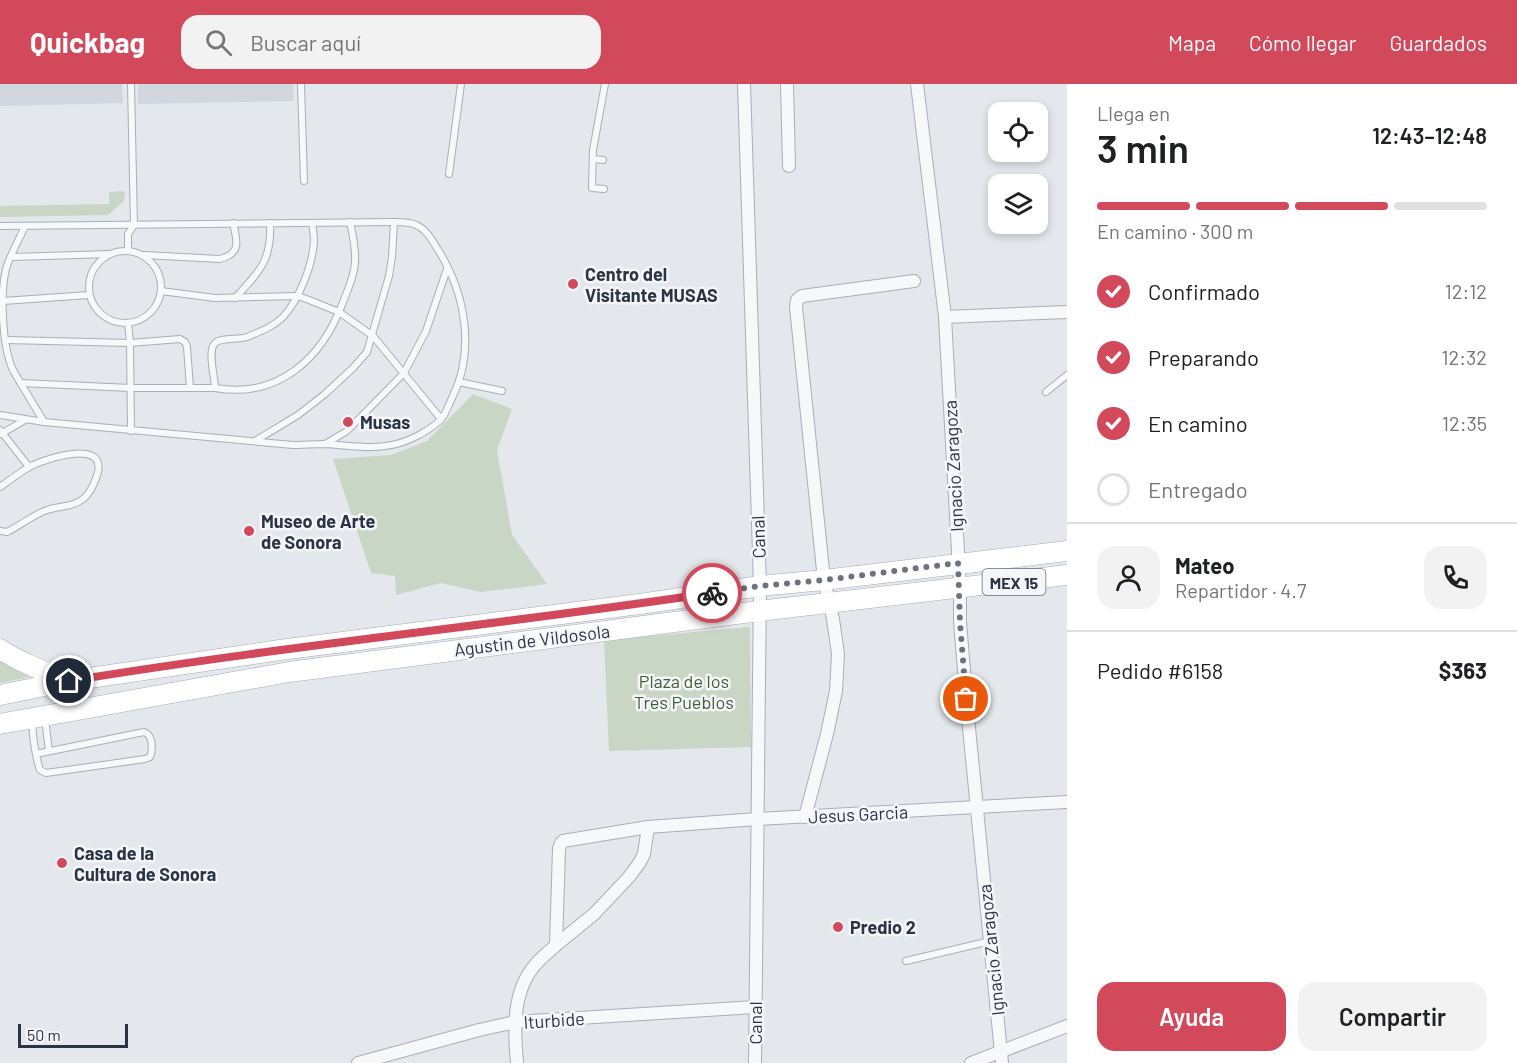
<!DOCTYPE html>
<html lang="es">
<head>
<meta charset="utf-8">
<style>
  :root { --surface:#fff; --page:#f2f2f2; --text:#202124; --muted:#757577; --line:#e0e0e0; --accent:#d1495b }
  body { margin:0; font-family:Barlow,sans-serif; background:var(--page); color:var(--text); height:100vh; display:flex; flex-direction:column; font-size:22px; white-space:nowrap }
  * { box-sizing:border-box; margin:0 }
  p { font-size:20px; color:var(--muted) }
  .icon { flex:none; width:33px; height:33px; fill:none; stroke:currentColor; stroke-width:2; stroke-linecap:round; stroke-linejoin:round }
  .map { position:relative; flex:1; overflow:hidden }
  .drawer { display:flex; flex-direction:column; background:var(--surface); width:450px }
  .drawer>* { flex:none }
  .tools { position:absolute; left:988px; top:18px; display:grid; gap:12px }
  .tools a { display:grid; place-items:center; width:60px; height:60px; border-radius:12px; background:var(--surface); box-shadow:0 3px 9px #0003; font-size:30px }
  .scale { position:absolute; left:18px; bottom:15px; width:110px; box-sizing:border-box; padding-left:6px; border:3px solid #2b3445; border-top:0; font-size:16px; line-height:21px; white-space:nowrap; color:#2b3445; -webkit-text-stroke:4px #f4f6f9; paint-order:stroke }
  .pin { position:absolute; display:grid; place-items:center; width:51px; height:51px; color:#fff; margin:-26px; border:3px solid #fff; border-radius:50%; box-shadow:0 2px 6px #0007 }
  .courier { position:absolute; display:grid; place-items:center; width:60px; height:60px; margin:-30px; border:4px solid #d1495b; border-radius:50%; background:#fff; color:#222; box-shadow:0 2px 8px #0007 }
  .head em { font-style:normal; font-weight:600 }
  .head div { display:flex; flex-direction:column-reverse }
  .head { display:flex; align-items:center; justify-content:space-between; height:102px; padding:0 30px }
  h1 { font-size:39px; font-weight:600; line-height:45px }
  .bar { display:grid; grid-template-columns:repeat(4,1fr); gap:9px 6px; align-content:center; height:72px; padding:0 30px }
  .bar i { height:8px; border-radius:4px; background:var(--line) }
  .bar .current { background:var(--accent) }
  .bar p { grid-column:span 4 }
  .line { display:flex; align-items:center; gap:15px; padding:0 30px; border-top:2px solid var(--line) }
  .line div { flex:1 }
  .round { display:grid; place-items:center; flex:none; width:63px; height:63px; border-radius:18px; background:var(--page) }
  ol { padding:0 30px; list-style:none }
  li { display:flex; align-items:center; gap:18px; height:66px }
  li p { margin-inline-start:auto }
  li .icon { padding:6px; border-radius:50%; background:var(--accent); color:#fff; stroke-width:4 }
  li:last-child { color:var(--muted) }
  li i { width:33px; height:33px; border:3px solid var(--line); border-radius:50% }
  .button { display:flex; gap:12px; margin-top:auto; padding:12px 30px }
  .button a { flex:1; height:69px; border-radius:18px; background:var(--accent); color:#fff; font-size:24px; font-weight:600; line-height:69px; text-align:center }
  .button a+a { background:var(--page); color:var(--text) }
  header { display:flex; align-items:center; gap:36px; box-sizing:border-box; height:84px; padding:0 30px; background:var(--accent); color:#fff }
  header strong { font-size:28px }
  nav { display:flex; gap:33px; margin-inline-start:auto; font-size:21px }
  .search { width:420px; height:54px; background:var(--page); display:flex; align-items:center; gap:15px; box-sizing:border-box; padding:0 21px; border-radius:18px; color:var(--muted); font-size:22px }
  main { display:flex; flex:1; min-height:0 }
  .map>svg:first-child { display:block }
  .built { fill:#d2d6de }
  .green { fill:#c9d6c5 }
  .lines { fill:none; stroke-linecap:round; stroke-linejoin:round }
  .service-casing { stroke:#a9aeb7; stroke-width:8 }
  .minor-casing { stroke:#a9aeb7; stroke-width:14 }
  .primary-casing { stroke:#a3abb8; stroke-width:21 }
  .service { stroke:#f7f8fa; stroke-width:6 }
  .minor { stroke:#f7f8fa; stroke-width:12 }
  .primary { stroke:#fff; stroke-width:20 }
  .done { stroke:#6c737f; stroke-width:6; stroke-dasharray:0 10.8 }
  .route { stroke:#d1495b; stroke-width:8 }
  .poi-dot { fill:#d1495b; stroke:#f4f6f9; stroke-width:2 }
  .labels { text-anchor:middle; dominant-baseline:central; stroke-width:5; stroke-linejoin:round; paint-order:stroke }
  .shield { fill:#f4f6f9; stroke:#676e7b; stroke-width:1.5 }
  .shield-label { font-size:16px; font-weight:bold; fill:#2b3445 }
  .poi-label { font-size:18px; font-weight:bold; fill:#2b3445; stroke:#f4f6f9; text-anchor:start }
  .street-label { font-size:18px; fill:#2b3445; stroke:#f4f6f9 }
  .park-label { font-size:18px; fill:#3f6138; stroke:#f4f6f9 }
</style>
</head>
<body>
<header>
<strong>Quickbag</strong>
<div class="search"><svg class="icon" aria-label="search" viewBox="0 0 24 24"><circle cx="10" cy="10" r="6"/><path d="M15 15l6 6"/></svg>Buscar aquí</div>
<nav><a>Mapa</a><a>Cómo llegar</a><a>Guardados</a></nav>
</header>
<main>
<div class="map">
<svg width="1067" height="979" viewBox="0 0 1067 979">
  <rect width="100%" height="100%" fill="#e4e7ec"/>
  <g class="built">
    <path d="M0,0H122L123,19L0,22Z"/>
    <path d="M138,0H293L294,17L138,20Z"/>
  </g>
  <g class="green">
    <path d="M122,107L125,109L124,117L108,131L0,133V122L109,120V108Z"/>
    <path d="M473,310L512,325L497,366L512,451L547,500L481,508L441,499L396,511L395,492L371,489L333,375L391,371L427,357Z"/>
    <path d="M750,543L751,663L609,667L604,556Z"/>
    <path d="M0,577L4,580L29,593L0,599Z"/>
  </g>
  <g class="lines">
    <g class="service-casing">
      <g id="service">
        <path d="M301,0L304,97"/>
        <path d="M593,75L603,76"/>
        <path d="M449,90L461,0"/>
        <path d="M604,105L592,104L593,66L605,0"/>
        <path d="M312,139C313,145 314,151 314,157C313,180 299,216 283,233C273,243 259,248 247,253C238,256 221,253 215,259C207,267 215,293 215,304C278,315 322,275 343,218C348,206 354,192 355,179C356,164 353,152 350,138"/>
        <path d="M0,142L394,138C401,138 410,138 416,141C428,146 434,160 440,169C466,212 475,268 452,314C449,320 446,329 442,334C437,341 426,347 419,351C386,369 360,362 325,360C314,360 303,361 293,361L44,338L0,331"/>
        <path d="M25,142C20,154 9,173 6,185C0,209 2,263 13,286C23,304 34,321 44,338"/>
        <path d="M128,166V150L134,141L131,0"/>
        <circle cx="125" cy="203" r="36"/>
        <path d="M144,171L220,175C242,169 237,157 233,139"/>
        <path d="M12,173L110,170"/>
        <path d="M161,207L215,214L298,212L309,216L339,228L373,252L441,335"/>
        <path d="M235,214C259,188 272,177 270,139"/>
        <path d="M3,217L89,211"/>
        <path d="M128,239L130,259L131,347"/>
        <path d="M6,256L130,259L180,255L185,258L187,263L190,304H131L21,299"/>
        <path d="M459,298L502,307"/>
        <path d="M190,304H215"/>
        <path d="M1046,308L1067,291"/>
        <path d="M0,346L29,383"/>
        <path d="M1,350L25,336"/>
        <path d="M255,357L298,331L325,310L353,284L367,268L389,192L392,173L394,138"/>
        <path d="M325,360L347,347L404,289L426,247L447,185"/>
        <path d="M0,403C10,396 20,388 31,382C45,375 105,355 98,388C96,396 90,410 83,415C73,423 59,422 47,426C33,431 21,441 7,448L0,447"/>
        <path d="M45,634L49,667"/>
        <path d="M32,638C33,654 35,671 40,686L46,689L145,675L150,673C153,665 153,651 144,648L36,670"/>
        <path d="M906,877L990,857"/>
      </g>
    </g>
    <g class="minor-casing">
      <g id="minor">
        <path d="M744,0L760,502L755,979"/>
        <path d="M787,0L789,82"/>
        <path d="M917,0L945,233L960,504V538L968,634L1002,979"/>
        <path d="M945,233L1067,228"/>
        <path d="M805,733L827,650L836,607L838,570L833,535L824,496L796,223L797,216L802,212L914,197"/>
        <path d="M556,861L594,830L629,793L640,778L644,770L648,743"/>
        <path d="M358,979L479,946L515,938L755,923"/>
        <path d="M517,979C514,946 512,906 536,880C542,873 550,867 556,861L559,765L561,759L563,757L648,743L757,735L1067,718"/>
        <path d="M971,979L1067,942"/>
      </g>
    </g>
    <g class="primary-casing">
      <g id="primary">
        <path d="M0,565C21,579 46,588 69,597"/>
        <path d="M0,611L69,597L280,566L647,519L760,502L824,496L1067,467"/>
        <path d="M0,640L289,588L759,527L1067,491"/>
      </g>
    </g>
    <use href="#service" class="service"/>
    <use href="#minor" class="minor"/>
    <use href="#primary" class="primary"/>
  </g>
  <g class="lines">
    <path class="done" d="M712,509L760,502L824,496L958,479L960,538L966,615"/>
    <path class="route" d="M69,597C283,562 498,541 712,509"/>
  </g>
  <g class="poi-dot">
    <circle cx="573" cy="200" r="6"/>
    <circle cx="348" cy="338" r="6"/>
    <circle cx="249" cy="447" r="6"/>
    <circle cx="62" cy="779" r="6"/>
    <circle cx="838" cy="843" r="6"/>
  </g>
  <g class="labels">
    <rect class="shield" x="982.5" y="485" width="63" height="26" rx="4.5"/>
    <g class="shield-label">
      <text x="1014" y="498">MEX 15</text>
    </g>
    <g class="poi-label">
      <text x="585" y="190">Centro del<tspan x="585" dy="21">Visitante MUSAS</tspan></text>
      <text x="360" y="338">Musas</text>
      <text x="261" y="437">Museo de Arte<tspan x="261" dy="21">de Sonora</tspan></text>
      <text x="74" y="769">Casa de la<tspan x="74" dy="21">Cultura de Sonora</tspan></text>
      <text x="850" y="843">Predio 2</text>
    </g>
    <g class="street-label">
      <text transform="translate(953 382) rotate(-93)">Ignacio Zaragoza</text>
      <text transform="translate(758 453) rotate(-92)">Canal</text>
      <text transform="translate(532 556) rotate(-7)">Agustin de Vildosola</text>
      <text transform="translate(858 730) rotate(-3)">Jesus Garcia</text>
      <text transform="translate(991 866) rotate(-96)">Ignacio Zaragoza</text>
      <text transform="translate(554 936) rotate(-4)">Iturbide</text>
      <text transform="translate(755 939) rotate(-90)">Canal</text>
    </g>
    <g class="park-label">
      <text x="684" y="597">Plaza de los<tspan x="684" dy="21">Tres Pueblos</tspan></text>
    </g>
  </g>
</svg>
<div class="tools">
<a><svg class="icon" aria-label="locate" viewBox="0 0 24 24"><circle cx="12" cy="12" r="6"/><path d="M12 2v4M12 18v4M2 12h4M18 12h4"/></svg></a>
<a><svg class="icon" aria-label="layers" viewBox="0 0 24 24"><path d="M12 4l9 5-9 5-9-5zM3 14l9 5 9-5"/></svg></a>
</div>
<div class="scale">50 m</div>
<div class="pin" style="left:966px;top:615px;background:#ea580c"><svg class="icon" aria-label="bag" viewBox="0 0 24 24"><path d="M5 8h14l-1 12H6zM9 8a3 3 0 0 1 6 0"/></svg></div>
<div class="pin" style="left:69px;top:597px;background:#1f2937"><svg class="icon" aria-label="home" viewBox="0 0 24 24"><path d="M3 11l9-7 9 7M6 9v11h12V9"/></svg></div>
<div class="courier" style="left:712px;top:509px"><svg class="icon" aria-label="bike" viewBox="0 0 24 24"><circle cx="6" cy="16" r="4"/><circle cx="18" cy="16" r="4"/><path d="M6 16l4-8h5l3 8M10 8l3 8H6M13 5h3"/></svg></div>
</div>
<section class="drawer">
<div class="head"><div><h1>3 min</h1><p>Llega en</p></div><em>12:43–12:48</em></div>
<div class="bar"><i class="current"></i><i class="current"></i><i class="current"></i><i></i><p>En camino · 300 m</p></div>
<ol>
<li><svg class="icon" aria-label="check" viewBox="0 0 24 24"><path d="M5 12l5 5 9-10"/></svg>Confirmado<p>12:12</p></li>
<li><svg class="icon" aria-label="check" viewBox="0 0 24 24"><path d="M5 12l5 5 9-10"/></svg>Preparando<p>12:32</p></li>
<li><svg class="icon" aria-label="check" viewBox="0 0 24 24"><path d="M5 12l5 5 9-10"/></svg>En camino<p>12:35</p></li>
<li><i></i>Entregado</li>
</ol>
<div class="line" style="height:108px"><a class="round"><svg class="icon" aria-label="person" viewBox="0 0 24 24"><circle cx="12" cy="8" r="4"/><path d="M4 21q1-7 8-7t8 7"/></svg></a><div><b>Mateo</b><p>Repartidor · 4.7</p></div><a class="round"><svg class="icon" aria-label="phone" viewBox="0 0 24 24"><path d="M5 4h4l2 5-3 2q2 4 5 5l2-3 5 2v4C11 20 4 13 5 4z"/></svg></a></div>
<div class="line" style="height:78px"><div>Pedido #6158</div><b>$363</b></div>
<div class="button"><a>Ayuda</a><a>Compartir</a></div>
</section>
</main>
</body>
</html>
